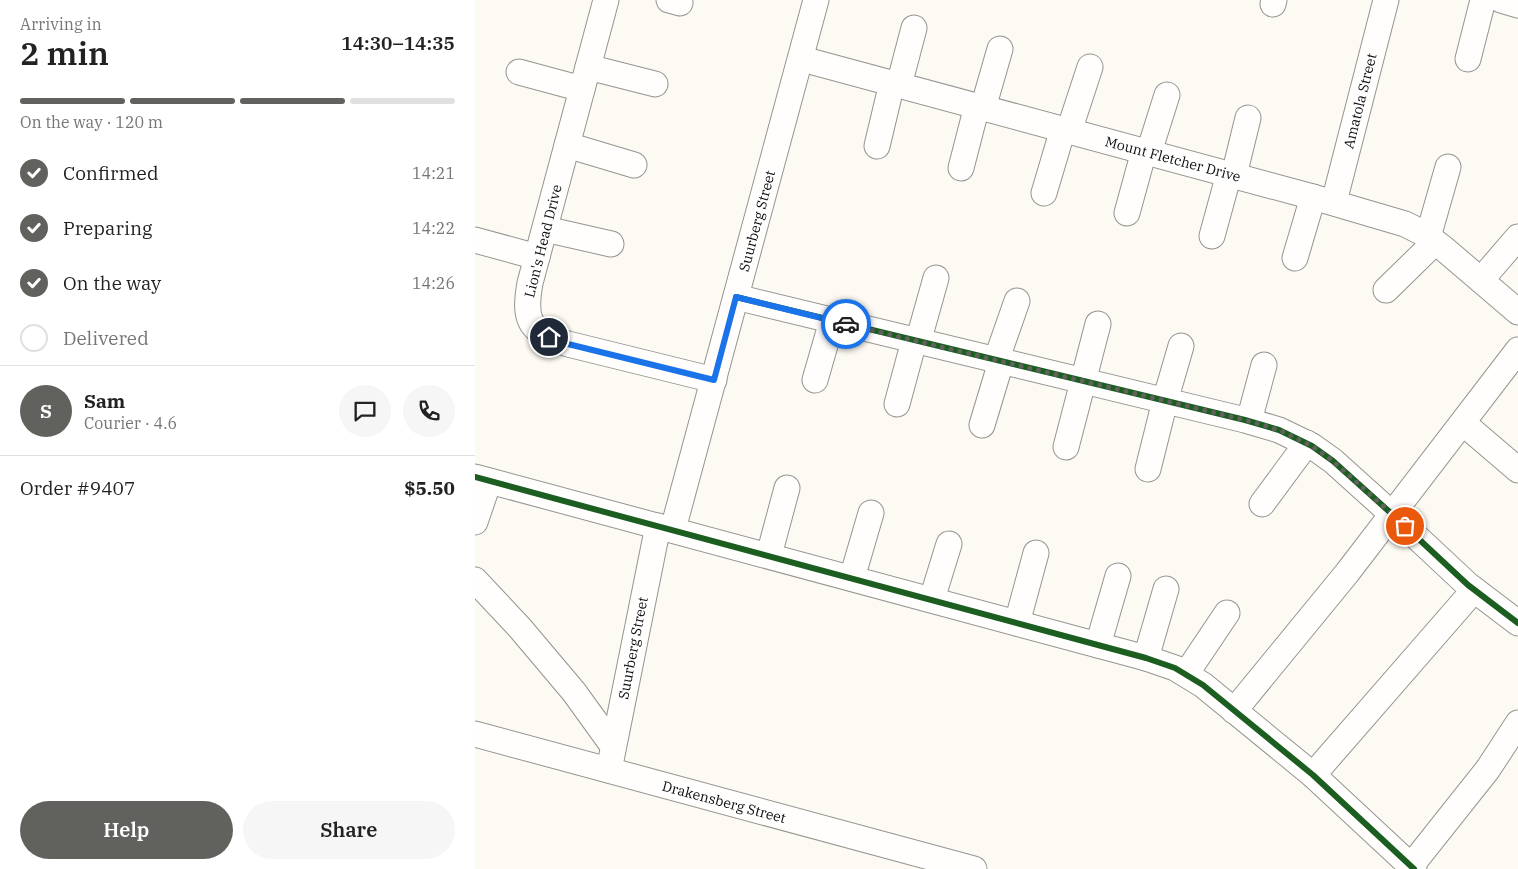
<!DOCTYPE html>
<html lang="en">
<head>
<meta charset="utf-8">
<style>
  :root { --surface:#fff; --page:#f6f6f6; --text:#222; --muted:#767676; --line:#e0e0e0; --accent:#61615e }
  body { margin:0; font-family:"IBM Plex Serif",serif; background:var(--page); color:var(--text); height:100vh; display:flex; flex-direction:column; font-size:19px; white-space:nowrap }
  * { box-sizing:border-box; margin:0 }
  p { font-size:16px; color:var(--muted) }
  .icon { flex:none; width:28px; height:28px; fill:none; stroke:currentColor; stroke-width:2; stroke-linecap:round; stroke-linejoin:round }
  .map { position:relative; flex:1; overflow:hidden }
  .details { display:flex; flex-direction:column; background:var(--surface); width:475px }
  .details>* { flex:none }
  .pin { position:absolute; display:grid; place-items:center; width:42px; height:42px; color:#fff; margin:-21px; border:2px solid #fff; border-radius:50%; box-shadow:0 1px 5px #0007 }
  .courier { position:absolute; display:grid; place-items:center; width:50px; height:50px; margin:-25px; border:4px solid #1a73e8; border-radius:50%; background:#fff; color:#222; box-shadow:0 1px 6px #0007 }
  .head em { font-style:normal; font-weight:600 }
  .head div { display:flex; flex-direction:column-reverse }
  .head { display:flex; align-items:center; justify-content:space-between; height:85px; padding:0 20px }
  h1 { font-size:32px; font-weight:600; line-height:38px }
  .bar { display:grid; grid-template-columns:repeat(4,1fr); gap:8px 5px; align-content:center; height:60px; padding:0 20px }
  .bar i { height:6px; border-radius:4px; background:var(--line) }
  .bar .on { background:var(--accent) }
  .bar p { grid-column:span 4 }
  .line { display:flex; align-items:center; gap:12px; padding:0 20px; border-top:1px solid var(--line) }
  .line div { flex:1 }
  .round { display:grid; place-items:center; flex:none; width:52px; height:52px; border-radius:26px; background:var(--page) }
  ol { padding:0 20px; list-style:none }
  li { display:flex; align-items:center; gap:15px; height:55px }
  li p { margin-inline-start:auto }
  li .icon { padding:5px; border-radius:50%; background:var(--accent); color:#fff; stroke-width:4 }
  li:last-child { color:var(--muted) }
  li i { width:28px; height:28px; border:2px solid var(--line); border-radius:50% }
  .action { display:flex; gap:10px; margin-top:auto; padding:10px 20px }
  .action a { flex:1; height:58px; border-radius:30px; background:var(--accent); color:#fff; font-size:20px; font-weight:600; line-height:58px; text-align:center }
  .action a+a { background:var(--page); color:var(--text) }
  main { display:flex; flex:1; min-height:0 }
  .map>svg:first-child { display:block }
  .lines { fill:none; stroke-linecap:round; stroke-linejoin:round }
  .minor-casing { stroke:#959491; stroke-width:27 }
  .minor { stroke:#fffefd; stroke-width:25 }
  .cycleway-casing { stroke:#fff; stroke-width:9 }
  .cycleway { stroke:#1b5e20; stroke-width:6 }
  .done { stroke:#61615e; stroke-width:5; stroke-dasharray:0 9 }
  .route { stroke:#1a73e8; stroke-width:6 }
  .labels { text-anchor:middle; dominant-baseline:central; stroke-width:5; stroke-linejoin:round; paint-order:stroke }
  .street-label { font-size:14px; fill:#0e0e0e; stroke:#fff }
</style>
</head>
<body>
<main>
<section class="details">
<div class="head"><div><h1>2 min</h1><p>Arriving in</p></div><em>14:30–14:35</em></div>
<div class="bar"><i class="on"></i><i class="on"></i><i class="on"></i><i></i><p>On the way · 120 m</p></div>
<ol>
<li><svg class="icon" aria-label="check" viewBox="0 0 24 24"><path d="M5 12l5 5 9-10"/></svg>Confirmed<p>14:21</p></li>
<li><svg class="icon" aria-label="check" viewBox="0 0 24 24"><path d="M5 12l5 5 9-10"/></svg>Preparing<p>14:22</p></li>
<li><svg class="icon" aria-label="check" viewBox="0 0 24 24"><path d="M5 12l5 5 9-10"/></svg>On the way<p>14:26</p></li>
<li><i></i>Delivered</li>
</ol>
<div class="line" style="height:90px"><b class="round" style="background:var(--accent);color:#fff">S</b><div><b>Sam</b><p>Courier · 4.6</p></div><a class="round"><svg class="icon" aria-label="chat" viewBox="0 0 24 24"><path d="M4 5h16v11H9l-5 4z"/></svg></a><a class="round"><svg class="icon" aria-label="phone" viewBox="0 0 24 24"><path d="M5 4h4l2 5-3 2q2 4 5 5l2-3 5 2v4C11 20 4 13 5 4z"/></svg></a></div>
<div class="line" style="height:65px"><div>Order #9407</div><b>$5.50</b></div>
<div class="action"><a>Help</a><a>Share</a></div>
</section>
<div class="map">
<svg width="1043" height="869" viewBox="0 0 1043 869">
  <rect width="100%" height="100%" fill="#fcfaf2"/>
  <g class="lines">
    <g class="minor-casing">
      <g id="minor">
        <path d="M131,0L55,283C48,323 55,331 93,344L239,380"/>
        <path d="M194,0L205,3"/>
        <path d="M1026,0L1043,5"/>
        <path d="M798,4L799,0"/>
        <path d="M327,59L838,197L930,224L948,233L968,248L1043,312"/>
        <path d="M993,59L1008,0"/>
        <path d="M113,67L180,84"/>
        <path d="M44,72L107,89"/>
        <path d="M424,85L439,28"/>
        <path d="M508,108L525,49"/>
        <path d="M594,131L615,67"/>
        <path d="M92,145L159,165"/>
        <path d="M402,146L417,83"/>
        <path d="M674,152L692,95"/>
        <path d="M486,168L502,106"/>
        <path d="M759,175L773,118"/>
        <path d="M569,193L588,129"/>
        <path d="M859,202L911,0"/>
        <path d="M652,213L669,151"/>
        <path d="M70,229L136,244"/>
        <path d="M737,236L754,174"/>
        <path d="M953,237L973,167"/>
        <path d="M0,240L62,257"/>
        <path d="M820,258L838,197"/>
        <path d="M1006,280L1043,237"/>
        <path d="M911,290L960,242"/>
        <path d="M261,297L770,420L804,430L837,446L858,461L918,515L993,585L1043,623"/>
        <path d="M443,342L461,278"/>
        <path d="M521,361L542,301"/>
        <path d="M340,380L357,321"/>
        <path d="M422,404L439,341"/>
        <path d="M774,421L789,365"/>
        <path d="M988,423L1043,470"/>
        <path d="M507,425L526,362"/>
        <path d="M591,447L623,324"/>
        <path d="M673,469L690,401L706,346"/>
        <path d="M0,477L671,658L700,668L728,685L838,775L939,869"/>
        <path d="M787,504L832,443"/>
        <path d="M0,522L14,481"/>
        <path d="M198,529L341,0"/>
        <path d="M294,555L312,488"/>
        <path d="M377,578L396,513"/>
        <path d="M0,580L45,628L99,692L138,746"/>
        <path d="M457,599L474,544"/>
        <path d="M542,623L561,553"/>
        <path d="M623,645L643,576"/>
        <path d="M671,658L691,589"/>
        <path d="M711,674L752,613"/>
        <path d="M759,711L872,573L1043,350"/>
        <path d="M0,734L499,869"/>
        <path d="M134,770L183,526"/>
        <path d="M838,775L999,590"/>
        <path d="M936,866L1013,769L1043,723"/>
      </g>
    </g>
    <use href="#minor" class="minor"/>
    <g class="cycleway-casing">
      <g id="cycleway">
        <path d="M261,297L770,420L804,430L837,446L858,461L918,515L993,585L1043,623"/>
        <path d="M0,477L671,658L700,668L728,685L838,775L939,869"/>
      </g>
    </g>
    <use href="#cycleway" class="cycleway"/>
  </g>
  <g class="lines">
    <path class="done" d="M371,324L770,420L804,430L837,446L858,461L930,526"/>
    <path class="route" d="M74,337L93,344L239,380L261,297L371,324"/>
  </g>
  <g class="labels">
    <g class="street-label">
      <text transform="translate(885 101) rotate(-76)">Amatola Street</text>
      <text transform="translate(698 159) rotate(15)">Mount Fletcher Drive</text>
      <text transform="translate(282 221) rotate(-75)">Suurberg Street</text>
      <text transform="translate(68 241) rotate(-76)">Lion's Head Drive</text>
      <text transform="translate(158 648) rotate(-79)">Suurberg Street</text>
      <text transform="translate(249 802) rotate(15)">Drakensberg Street</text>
    </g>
  </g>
</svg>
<div class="pin" style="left:930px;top:526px;background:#ea580c"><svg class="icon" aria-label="bag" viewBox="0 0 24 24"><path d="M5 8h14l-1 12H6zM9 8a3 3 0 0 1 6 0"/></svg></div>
<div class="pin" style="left:74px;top:337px;background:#1f2937"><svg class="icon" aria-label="home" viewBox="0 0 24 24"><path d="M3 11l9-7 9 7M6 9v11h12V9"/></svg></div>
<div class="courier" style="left:371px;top:324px"><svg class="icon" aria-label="car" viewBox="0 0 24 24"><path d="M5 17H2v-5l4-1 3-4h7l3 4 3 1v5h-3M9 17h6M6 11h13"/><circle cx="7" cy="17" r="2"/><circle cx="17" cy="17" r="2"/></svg></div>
</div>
</main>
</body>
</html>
